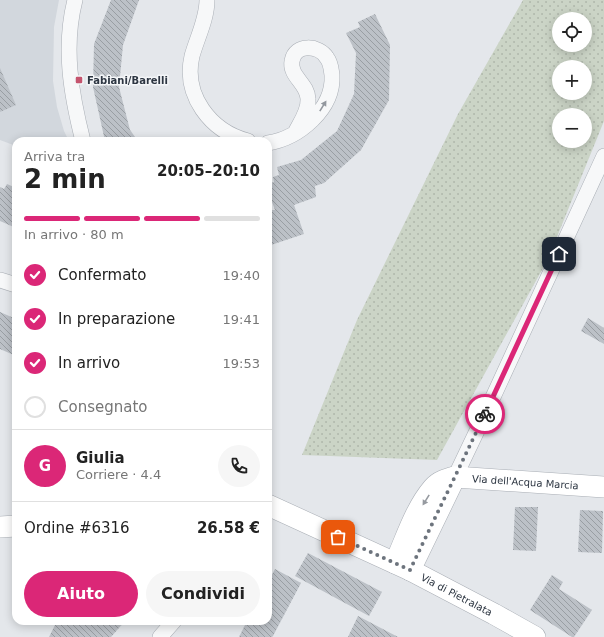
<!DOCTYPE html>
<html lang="it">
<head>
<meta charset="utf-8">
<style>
  :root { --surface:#fff; --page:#f6f6f6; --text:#222; --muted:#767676; --line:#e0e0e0; --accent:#db2777 }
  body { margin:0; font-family:"DejaVu Sans",sans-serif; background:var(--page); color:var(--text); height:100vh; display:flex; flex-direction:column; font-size:15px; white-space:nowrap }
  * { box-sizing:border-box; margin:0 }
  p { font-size:13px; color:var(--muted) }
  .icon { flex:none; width:22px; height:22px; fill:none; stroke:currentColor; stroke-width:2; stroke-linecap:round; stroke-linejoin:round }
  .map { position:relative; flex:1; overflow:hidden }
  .details { position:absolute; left:12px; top:137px; width:260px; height:488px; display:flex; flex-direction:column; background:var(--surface); border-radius:12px; box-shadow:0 2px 10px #0003 }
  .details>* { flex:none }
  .buttons { position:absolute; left:552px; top:12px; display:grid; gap:8px }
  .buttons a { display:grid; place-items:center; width:40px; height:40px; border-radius:50%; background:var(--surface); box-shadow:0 2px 10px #0003; font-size:20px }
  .pin { position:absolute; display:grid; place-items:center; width:34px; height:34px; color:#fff; margin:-17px; border-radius:8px; box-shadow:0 2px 6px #0006 }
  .courier { position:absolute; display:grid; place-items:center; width:40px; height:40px; margin:-20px; border:3px solid #db2777; border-radius:50%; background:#fff; color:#222; box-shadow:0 1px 5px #0007 }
  .summary em { font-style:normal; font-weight:600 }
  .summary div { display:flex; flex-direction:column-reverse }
  .summary { display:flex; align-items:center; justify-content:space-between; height:68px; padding:0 12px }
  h1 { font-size:26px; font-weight:600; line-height:30px }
  .bar { display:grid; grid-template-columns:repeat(4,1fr); gap:6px 4px; align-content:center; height:48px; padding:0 12px }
  .bar i { height:5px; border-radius:3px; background:var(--line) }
  .bar .selected { background:var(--accent) }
  .bar p { grid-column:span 4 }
  .line { display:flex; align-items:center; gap:10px; padding:0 12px; border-top:1px solid var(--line) }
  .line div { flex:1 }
  .round { display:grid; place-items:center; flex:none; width:42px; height:42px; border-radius:21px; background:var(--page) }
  ol { padding:0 12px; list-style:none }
  li { display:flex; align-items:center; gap:12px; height:44px }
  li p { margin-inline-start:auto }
  li .icon { padding:4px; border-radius:50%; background:var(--accent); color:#fff; stroke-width:4 }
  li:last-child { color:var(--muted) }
  li i { width:22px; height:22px; border:2px solid var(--line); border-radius:50% }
  .cta { display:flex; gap:8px; margin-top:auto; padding:8px 12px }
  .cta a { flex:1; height:46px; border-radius:24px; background:var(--accent); color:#fff; font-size:16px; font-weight:600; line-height:46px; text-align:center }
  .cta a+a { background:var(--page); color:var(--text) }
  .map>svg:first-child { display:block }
  .built { fill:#d2d7dd }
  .grass { fill:url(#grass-dots); fill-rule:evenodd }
  .building { fill:url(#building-back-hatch) }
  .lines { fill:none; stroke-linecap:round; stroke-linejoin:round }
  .street-casing { stroke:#a9aeb5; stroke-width:16 }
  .secondary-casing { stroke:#a9aeb5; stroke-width:22 }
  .street { stroke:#f7f8f9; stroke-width:15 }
  .secondary { stroke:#fff; stroke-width:21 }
  .oneway { fill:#92979e }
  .oneway2 { fill:#969aa0 }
  .done { stroke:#6d747d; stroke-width:4; stroke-dasharray:0 7.2 }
  .route { stroke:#db2777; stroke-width:5 }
  .poi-dot { fill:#c5546e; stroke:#f4f6f8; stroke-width:1.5 }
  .labels { text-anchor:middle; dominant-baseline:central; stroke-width:3; stroke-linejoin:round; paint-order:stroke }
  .poi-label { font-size:10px; font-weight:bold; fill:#2d3642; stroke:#f4f6f8; text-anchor:start }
  .street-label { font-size:10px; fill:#2d3642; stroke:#f4f6f8 }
</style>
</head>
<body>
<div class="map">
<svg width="604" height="637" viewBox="0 0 604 637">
  <defs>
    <pattern id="grass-dots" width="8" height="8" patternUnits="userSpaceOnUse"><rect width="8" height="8" fill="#cbd4c6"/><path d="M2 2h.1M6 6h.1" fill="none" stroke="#afb7ab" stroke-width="1.8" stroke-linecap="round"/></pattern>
    <pattern id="building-back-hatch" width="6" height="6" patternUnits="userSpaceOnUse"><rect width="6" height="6" fill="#bcc1c7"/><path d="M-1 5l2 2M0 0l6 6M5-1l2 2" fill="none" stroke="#999ea3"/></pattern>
  </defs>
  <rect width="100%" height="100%" fill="#e4e7eb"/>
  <path class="built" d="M0,0H59L54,27L53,81L57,107L64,131L69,141H16V146L0,140Z"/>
  <path class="grass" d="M523,0H604V121L548,259L437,460L302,455L357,320L458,114ZM559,19H585V45H559ZM559,67H585V93H559ZM559,115H585V141H559Z"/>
  <g class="building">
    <path d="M111,0H139L123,45L119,87L130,130L138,141H105L93,87L94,44Z"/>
    <path d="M375,14L390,45L389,100L361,150L324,183L315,186L316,197L294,205L304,234L268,246V210H275L268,191V184L274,182L273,177L279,175L277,167L301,160L337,131L354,94L356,53L346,33L360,27L358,22Z"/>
    <path d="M0,68L16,105L0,112Z"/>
    <path d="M7,184L16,188V228L0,221V187L4,189Z"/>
    <path d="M0,312L16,319V356L0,349Z"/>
    <path d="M588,318L604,328V344L581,331Z"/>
    <path d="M515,507H538L536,551L513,550Z"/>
    <path d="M580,510L603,511L602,553L578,552Z"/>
    <path d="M308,553L382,592L369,616L295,576Z"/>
    <path d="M275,569L301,583L273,636L272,637H239L247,621H268V582Z"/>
    <path d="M552,575L563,582L559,589L592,610L574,637H572L530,610Z"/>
    <path d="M358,616L398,637H348Z"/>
    <path d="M57,621H125L111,637H49Z"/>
  </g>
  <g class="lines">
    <g class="street-casing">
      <g id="street">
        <path d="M75,0C63,47 71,94 83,141"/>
        <path d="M207,0C207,19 197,38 192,56C183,95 210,131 248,141"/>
        <path d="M268,143C299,138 334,109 332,75C331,69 331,63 327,58C319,45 295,43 292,61C289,76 308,84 308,99C309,111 300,123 295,133"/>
        <path d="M0,280L16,285"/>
        <path d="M455,477L494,395L604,156"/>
        <path d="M160,637L174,621"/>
      </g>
    </g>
    <g class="secondary-casing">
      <g id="secondary">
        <path id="s1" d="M268,505L410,570L494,614L535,637"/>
        <path d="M0,527L16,526"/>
        <path id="s2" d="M395,563C406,539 415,509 433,488C439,481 447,479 455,477L604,487"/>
        <path d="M410,570L455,477"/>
      </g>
    </g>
    <use href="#street" class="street"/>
    <use href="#secondary" class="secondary"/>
  </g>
  <defs><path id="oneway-solid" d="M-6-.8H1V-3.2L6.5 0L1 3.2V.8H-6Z"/></defs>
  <use class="oneway" href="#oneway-solid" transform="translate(323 106) rotate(-58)"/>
  <use class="oneway2" href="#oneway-solid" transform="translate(426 500) rotate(122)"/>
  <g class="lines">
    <path class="done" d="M338,537L410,570L485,414"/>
    <path class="route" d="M485,414L559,254"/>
  </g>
  <rect class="poi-dot" x="75" y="76" width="8" height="8" rx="2"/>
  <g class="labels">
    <g class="poi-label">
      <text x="87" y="80">Fabiani/Barelli</text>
    </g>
    <g class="street-label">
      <text stroke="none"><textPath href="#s2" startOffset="180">Via dell'Acqua Marcia</textPath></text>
      <text stroke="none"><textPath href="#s1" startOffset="209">Via di Pietralata</textPath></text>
    </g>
  </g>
</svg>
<div class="buttons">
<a><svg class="icon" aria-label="locate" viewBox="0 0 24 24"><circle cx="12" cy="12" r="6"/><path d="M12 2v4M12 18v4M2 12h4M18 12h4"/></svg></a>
<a>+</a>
<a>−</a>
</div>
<div class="pin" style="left:338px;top:537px;background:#ea580c"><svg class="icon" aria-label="bag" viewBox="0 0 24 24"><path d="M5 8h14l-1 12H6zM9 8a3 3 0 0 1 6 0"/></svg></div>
<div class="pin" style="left:559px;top:254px;background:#1f2937"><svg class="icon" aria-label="home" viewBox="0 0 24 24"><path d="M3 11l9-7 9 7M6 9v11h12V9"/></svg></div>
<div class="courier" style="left:485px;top:414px"><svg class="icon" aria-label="bike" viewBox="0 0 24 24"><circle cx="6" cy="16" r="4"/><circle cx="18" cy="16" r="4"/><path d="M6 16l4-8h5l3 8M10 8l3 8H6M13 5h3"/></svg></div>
<section class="details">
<div class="summary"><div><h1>2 min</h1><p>Arriva tra</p></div><em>20:05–20:10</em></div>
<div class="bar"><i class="selected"></i><i class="selected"></i><i class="selected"></i><i></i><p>In arrivo · 80 m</p></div>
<ol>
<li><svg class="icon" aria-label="check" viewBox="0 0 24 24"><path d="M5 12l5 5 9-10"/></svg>Confermato<p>19:40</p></li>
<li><svg class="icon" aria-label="check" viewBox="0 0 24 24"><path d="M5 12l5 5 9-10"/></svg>In preparazione<p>19:41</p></li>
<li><svg class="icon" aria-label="check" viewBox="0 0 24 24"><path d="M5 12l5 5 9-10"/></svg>In arrivo<p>19:53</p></li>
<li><i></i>Consegnato</li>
</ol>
<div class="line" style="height:72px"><b class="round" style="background:var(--accent);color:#fff">G</b><div><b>Giulia</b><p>Corriere · 4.4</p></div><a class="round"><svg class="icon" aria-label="phone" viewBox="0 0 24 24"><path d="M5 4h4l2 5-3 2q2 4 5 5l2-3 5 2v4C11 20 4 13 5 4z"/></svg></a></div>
<div class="line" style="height:52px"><div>Ordine #6316</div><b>26.58 €</b></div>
<div class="cta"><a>Aiuto</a><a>Condividi</a></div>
</section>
</div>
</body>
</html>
